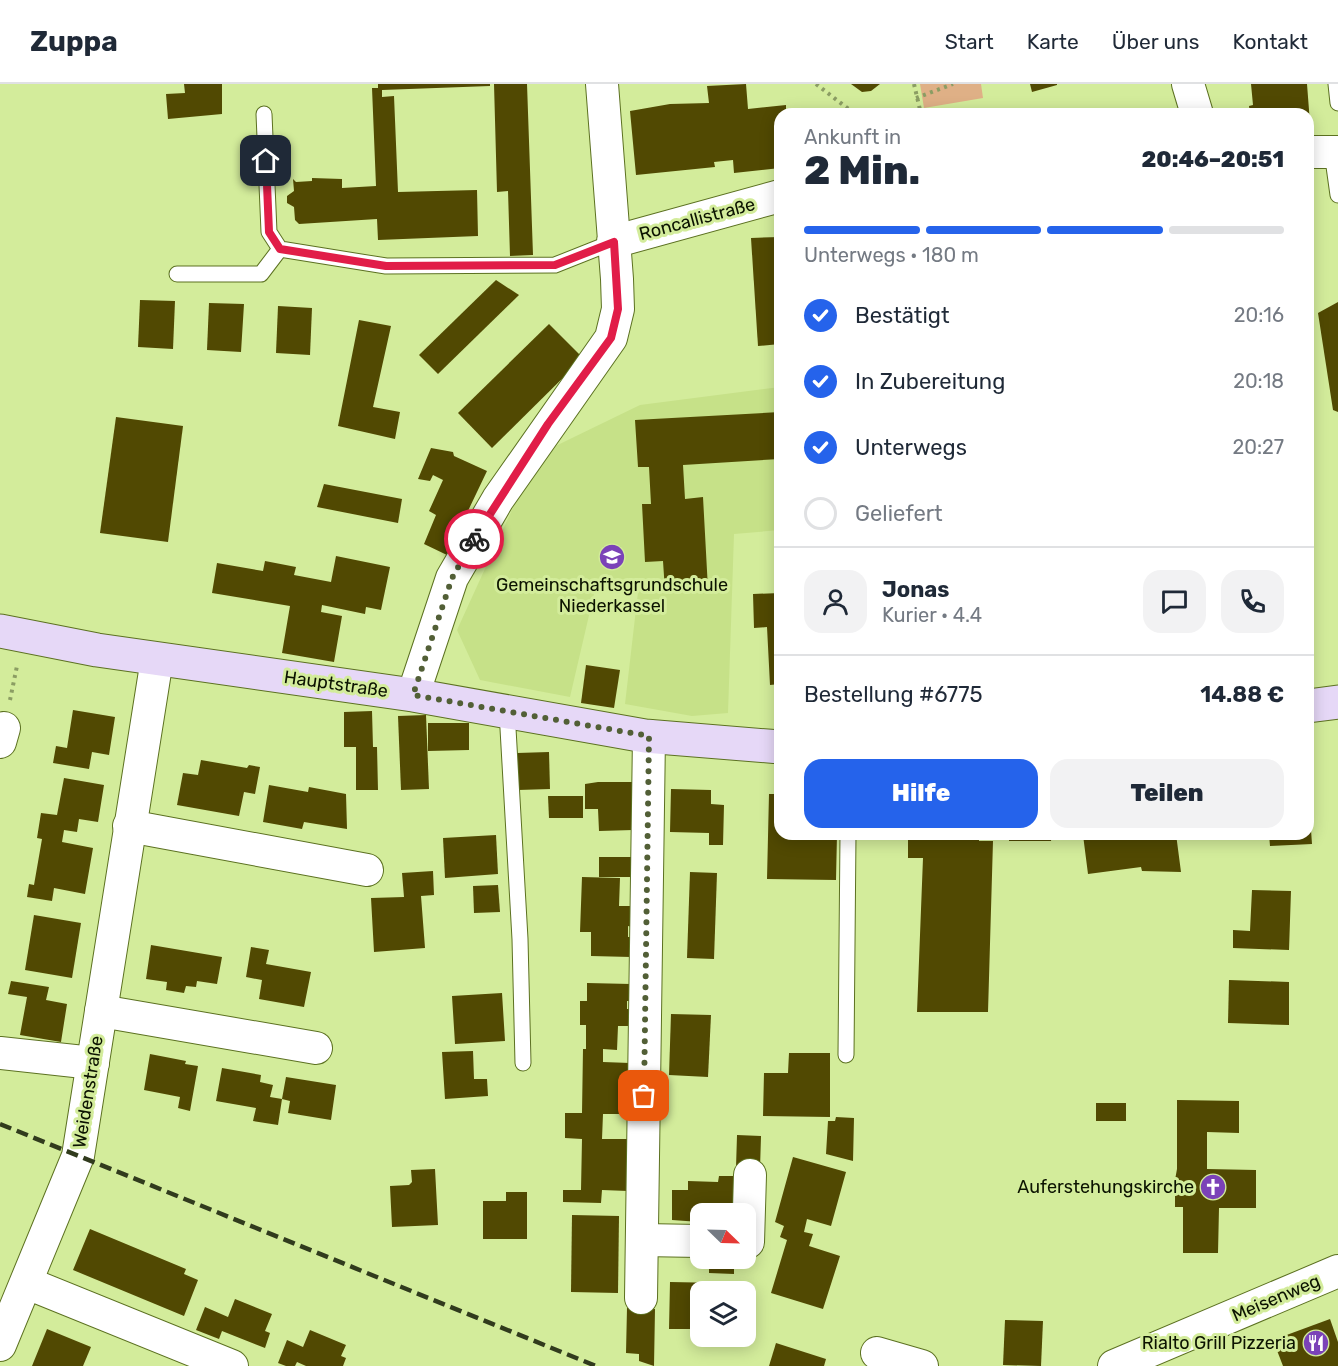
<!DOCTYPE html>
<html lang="de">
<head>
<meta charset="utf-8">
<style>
  :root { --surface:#fff; --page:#f2f2f3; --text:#1f2937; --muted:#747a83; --line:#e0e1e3; --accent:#2563eb }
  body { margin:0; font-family:Rubik,sans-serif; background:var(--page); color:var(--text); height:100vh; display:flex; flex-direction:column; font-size:22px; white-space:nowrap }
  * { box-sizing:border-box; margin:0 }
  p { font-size:20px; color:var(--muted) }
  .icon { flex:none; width:33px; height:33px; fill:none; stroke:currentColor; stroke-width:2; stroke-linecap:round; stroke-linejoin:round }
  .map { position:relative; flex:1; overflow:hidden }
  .drawer { position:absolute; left:774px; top:24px; width:540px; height:732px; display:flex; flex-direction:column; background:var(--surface); border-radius:18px; box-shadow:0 3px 15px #0003 }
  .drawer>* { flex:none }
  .needle { width:39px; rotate:113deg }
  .tools { position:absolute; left:690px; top:1119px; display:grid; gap:12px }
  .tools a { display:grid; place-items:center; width:66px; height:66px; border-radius:12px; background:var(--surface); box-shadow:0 3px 15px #0003; font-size:30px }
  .pin { position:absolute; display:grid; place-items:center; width:51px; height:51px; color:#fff; margin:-26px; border-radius:12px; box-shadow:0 3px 9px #0006 }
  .courier { position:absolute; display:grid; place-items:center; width:60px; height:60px; margin:-30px; border:4px solid #e11d48; border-radius:50%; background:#fff; color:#222; box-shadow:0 2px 8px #0007 }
  .head em { font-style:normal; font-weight:800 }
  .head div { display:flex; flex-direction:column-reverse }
  .head { display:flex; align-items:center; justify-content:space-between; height:102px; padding:0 30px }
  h1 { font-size:39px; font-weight:800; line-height:45px }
  .bar { display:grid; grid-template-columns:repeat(4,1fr); gap:9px 6px; align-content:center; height:72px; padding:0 30px }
  .bar i { height:8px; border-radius:4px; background:var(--line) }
  .bar .active { background:var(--accent) }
  .bar p { grid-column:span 4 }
  .line { display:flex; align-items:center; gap:15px; padding:0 30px; border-top:2px solid var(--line) }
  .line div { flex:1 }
  .round { display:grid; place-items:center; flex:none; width:63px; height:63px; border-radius:18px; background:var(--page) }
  ol { padding:0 30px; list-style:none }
  li { display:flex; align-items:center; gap:18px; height:66px }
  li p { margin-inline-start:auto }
  li .icon { padding:6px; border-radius:50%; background:var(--accent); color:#fff; stroke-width:4 }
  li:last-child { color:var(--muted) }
  li i { width:33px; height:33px; border:3px solid var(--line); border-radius:50% }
  .cta { display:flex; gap:12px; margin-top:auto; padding:12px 30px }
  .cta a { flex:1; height:69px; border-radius:18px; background:var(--accent); color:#fff; font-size:24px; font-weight:800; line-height:69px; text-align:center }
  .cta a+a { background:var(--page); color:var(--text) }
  header { display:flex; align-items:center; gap:36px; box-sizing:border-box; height:84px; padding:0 30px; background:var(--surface); border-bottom:2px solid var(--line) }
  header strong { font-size:28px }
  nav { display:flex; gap:33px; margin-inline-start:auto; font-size:21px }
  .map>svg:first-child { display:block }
  .built { fill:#c6e188 }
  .green { fill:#dfb086 }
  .building { fill:#514902 }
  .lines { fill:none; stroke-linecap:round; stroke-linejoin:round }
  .lane-casing { stroke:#5c7121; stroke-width:17 }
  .street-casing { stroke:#5c7121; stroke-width:34 }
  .secondary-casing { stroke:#5c7121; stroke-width:35 }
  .path { stroke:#8b9d63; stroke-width:4; stroke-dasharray:3 4.5; stroke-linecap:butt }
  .lane { stroke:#fff; stroke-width:15 }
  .street { stroke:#fff; stroke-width:32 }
  .secondary { stroke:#e6d8f7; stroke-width:33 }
  .rail { stroke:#313b1d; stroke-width:4.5; stroke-dasharray:12 6; stroke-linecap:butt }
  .done { stroke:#525f36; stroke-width:6; stroke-dasharray:0 10.8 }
  .route { stroke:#e11d48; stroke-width:8 }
  .labels { text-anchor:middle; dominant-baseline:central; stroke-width:6; stroke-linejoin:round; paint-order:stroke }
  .street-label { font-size:18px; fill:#0c1300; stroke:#d3ec9b }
  .poi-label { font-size:18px; fill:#0c1300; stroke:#d3ec9b; text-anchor:end }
</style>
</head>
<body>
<header>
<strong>Zuppa</strong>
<nav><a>Start</a><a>Karte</a><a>Über uns</a><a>Kontakt</a></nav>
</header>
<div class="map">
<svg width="1338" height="1282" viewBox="0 0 1338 1282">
  <rect width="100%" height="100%" fill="#d3ec9b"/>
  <path class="built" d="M780,303V446L734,450L728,629L692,632L625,620L638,508L597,497L570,613L480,596L457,546L537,371L640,321Z"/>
  <path class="green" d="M920,0H981L983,14L924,24Z"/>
  <g class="building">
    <path d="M184,0H222V30L168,35L166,10L185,9Z"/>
    <path d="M378,0H490V2L382,6V13L394,12L398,108L477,106L478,152L378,156L377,135L299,140L295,136L294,123L287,119V112L294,107L293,95L296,98L312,97V94L342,95V104L376,102L372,4H378Z"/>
    <path d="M494,0H527L533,171L510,172L508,107L497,108Z"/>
    <path d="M746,0L748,25L786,21V30H780V84L734,89L733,76L714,78L715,83L636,91L630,27L670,20L709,19L707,2Z"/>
    <path d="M851,0H880L871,7L862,8Z"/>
    <path d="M1030,0H1057V1L1032,8Z"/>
    <path d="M1251,0H1307L1310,39H1308V30H1250L1249,22L1253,21Z"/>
    <path d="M780,153V260L758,262L751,154Z"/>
    <path d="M496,196L519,211L438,290L419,271Z"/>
    <path d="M140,216L175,217L173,265L138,263Z"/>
    <path d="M1338,218V328L1333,326L1318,229Z"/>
    <path d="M209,219L244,220L241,268L207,266Z"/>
    <path d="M278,222L312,224L310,271L276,269Z"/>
    <path d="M359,236L391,242L373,323L400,328L395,355L338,342Z"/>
    <path d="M549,240L583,274L492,364L458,329Z"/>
    <path d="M780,328V375L683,381L685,415L703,413L708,505L665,507L663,477L645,478L642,420H651L649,383H638L635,336Z"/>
    <path d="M116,333L183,342L168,458L100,449Z"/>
    <path d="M431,364L453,368L454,372L487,387L447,471L424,460L436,431L429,427L443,396L433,391L430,397L418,395Z"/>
    <path d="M324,400L402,415L398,439L317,423Z"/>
    <path d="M336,472L390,483L381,526L366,523L365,530L322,521L321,528L342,532L334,578L282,569L290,522L212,509L217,479L263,487L265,477L296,483L294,491L331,498Z"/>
    <path d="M780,509V600L770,601L767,543L754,544L753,510Z"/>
    <path d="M586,581L620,586L614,624L581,619Z"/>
    <path d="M73,626L115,633L109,671L92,668L89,685L53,679L56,662L67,664Z"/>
    <path d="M372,627L373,663H377L378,706H356V663H344V628Z"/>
    <path d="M426,631L429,705L401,706L398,632Z"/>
    <path d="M428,639H469V666L428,667Z"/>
    <path d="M549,668L550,705L518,706L517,669Z"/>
    <path d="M201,676L247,684L249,681L260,683L255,710L244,708L239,732L177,721L183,689L198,691Z"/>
    <path d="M64,694L104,701L98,738L79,735L77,748L64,746L62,758L93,764L85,810L54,804L52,817L27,813L29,800L34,801L42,755L37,754L41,729L57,731Z"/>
    <path d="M598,698H633V746L599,747L598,725H585V700Z"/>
    <path d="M269,701L308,708L309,703L346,710L347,745L304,738L302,745L263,738Z"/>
    <path d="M1308,704L1312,760L1270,762L1269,750H1308Z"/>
    <path d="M671,705L711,706V720L724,721L723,761H709V749L670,748Z"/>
    <path d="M769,710H780V750H837L836,796L767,795Z"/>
    <path d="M548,712H583V734H549Z"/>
    <path d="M908,750H979V757H993L988,928H917L923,774H908Z"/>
    <path d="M1009,750H1052L1051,757H1009Z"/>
    <path d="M1176,750L1181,788L1142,787L1141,783L1088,790L1083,751Z"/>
    <path d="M496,751L498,790L445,794L443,754Z"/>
    <rect x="599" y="773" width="38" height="20"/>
    <path d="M433,787L434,811L421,812L425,864L374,868L371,814L404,813L402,789Z"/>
    <path d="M690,788L717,789L714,875L687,874Z"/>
    <path d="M582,793L620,794L619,822H632V843L628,842V853H632L631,873L591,872V848H580Z"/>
    <path d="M498,801L500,828L474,829L473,802Z"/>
    <path d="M1252,806L1291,807L1289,866L1233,864V846L1250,847Z"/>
    <path d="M34,831L81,839L72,894L25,886Z"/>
    <path d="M151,861L222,873L217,900L197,897L196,903L186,902L184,909L166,906L167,898L146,895Z"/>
    <path d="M251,863L269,866L266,880L311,888L304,923L259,915L262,896L246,893Z"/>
    <path d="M1229,896L1289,898V941L1228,939Z"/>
    <path d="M11,897L49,903L46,916L67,920L61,958L20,951L27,913L8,910Z"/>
    <path d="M587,899L631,900V917H627V925H631L630,942H618L617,966L603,965V978L630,979L629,1030H603L602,1055H628V1107L602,1106L601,1119L563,1118V1106H581L582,1055L565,1054V1029H582L583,965H586V941H580V917H587Z"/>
    <path d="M502,909L505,957L455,960L452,912Z"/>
    <path d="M671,930L711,931L708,993L669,991Z"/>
    <path d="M473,967L474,995H487L488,1012L445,1015L442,968Z"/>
    <path d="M789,969H830V1033L763,1032L764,989H788Z"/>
    <path d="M150,970L186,977L185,980L198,982L190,1027L178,1024L180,1013L144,1006Z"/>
    <path d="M222,984L261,991L260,998L273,1001L270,1013L282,1015L278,1041L253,1037L256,1024L216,1017Z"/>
    <path d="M286,993L336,1001L331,1036L288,1029L290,1017L282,1015Z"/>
    <path d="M1177,1016L1239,1017V1049L1207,1048V1085L1256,1086V1124H1219L1218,1169H1183V1123H1175V1112L1169,1101L1175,1096L1177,1085Z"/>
    <rect x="1096" y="1019" width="30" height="18"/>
    <path d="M836,1033L854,1034L853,1077L826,1070L828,1037H835Z"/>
    <path d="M737,1051L761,1052L760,1084L736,1083Z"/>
    <path d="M793,1073L846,1088L831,1142L807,1135L804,1148L813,1150L809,1162L840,1172L823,1225L771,1209L787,1156L780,1153L784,1142L775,1138Z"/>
    <path d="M435,1085L438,1141L392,1143L390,1102L409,1101L412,1098L411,1086Z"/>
    <path d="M719,1092H735V1129L700,1130V1138L672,1136V1106H688V1097L718,1098Z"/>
    <path d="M506,1108H527V1155H483V1117H506Z"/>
    <path d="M572,1131L619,1132L618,1209L571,1208Z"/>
    <path d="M90,1145L186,1185L184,1190L198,1196L184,1232L73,1186Z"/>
    <path d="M709,1174H734V1190L709,1189Z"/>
    <path d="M670,1198L722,1199V1208H700V1245H669Z"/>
    <path d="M235,1215L272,1230L265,1247L270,1249L265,1264L222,1247L219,1255L196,1246L205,1223L228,1233Z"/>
    <path d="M627,1224L655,1225L654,1282L639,1277V1270L626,1269Z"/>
    <path d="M1330,1235L1338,1258V1282H1283L1273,1256Z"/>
    <path d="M1005,1236L1043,1237L1041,1282L1003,1281Z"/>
    <path d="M47,1245L91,1263L83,1282H32Z"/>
    <path d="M310,1246L346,1261L341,1272L346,1274L343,1282H306L297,1278L295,1282H286L278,1279L287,1256L303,1263Z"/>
    <path d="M776,1259L826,1275L824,1282H769Z"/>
  </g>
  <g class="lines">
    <g class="lane-casing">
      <g id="lane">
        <path d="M1336,0L1338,19"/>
        <path d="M264,30L269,148L280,165L386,182L555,181L613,158"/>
        <path d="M1332,68L1338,111"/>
        <path d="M177,190H261L280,165"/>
        <path d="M507,627L520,855L523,979"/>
        <path d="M846,971L848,750"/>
      </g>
    </g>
    <g class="street-casing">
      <g id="street">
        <path d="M1188,0L1197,30"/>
        <path d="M1308,68H1338"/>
        <path d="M613,158L780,112"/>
        <path d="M413,611L452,494L498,415L611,254L618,225L617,195L602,0"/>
        <path d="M0,658L4,644"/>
        <path d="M129,742L367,786"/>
        <path d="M101,927L316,964"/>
        <path d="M0,969L93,979"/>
        <path d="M642,1156L700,1157"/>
        <path d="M746,1158H748L750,1091"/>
        <path d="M27,1199L232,1282"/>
        <path d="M641,1214L649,652"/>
        <path d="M0,1261L78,1072L157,575"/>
        <path d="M877,1269L922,1282"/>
        <path d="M1114,1282L1338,1187"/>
      </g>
    </g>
    <g class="secondary-casing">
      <g id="secondary">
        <path d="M0,547L97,566L413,611L645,652L780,663"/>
        <path d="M1308,622L1338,618"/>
      </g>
    </g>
    <g class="path">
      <path d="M816,0L855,30"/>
      <path d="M914,0L921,30"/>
      <path d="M916,14L953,0"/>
      <path d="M10,616L17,582"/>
    </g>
    <use href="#lane" class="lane"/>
    <use href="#street" class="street"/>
    <use href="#secondary" class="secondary"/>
    <path class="rail" d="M0,1040L596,1282"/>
  </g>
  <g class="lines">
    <path class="done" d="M474,455L452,494L413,611L649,652L644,1012"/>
    <path class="route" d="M266,77L269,148L280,165L386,182L555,181L614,158L618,225L611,254L548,340L474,455"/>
  </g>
  <defs>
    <g id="school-disc" transform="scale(1.35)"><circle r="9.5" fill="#7b42b8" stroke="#d3ec9b"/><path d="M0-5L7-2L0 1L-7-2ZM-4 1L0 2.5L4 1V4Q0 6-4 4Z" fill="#fff"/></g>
    <g id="church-disc" transform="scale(1.35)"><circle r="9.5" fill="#7b42b8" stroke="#d3ec9b"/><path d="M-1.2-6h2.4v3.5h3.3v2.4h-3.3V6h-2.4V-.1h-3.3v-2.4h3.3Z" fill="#fff"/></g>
    <g id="restaurant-disc" transform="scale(1.35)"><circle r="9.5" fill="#7b42b8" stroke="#d3ec9b"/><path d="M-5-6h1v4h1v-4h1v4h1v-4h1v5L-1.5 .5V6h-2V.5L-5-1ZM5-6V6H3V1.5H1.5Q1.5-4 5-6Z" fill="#fff"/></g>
  </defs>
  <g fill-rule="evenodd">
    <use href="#school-disc" x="612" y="473"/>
    <use href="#church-disc" x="1213" y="1103"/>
    <use href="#restaurant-disc" x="1316" y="1259"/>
  </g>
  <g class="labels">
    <g class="street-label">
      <text transform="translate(697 135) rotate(-15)">Roncallistraße</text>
      <text transform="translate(336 600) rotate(8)">Hauptstraße</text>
      <text transform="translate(88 1008) rotate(-81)">Weidenstraße</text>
      <text transform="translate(1276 1214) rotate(-23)">Meisenweg</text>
    </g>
    <g class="poi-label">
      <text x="612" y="501" text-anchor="middle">Gemeinschaftsgrundschule<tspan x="612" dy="21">Niederkassel</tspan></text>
      <text x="1194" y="1103">Auferstehungskirche</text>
      <text x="1296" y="1259">Rialto Grill Pizzeria</text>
    </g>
  </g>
</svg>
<div class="tools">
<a><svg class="needle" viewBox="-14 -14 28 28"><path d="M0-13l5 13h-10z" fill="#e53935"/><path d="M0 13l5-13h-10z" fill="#747a83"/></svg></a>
<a><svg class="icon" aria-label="layers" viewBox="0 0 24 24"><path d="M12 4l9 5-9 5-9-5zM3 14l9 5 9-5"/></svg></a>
</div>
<div class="pin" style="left:644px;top:1012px;background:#ea580c"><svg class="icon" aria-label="bag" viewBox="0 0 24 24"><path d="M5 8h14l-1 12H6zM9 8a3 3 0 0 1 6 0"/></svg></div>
<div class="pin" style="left:266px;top:77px;background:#1f2937"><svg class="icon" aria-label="home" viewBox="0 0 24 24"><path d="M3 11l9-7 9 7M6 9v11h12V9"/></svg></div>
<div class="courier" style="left:474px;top:455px"><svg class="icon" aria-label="bike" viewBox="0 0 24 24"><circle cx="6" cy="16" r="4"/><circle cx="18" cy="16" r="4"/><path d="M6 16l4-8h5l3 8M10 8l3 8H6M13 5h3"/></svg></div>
<section class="drawer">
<div class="head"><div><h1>2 Min.</h1><p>Ankunft in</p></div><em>20:46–20:51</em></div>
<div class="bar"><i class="active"></i><i class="active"></i><i class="active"></i><i></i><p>Unterwegs · 180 m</p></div>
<ol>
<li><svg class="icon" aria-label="check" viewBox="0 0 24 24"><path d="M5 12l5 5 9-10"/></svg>Bestätigt<p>20:16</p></li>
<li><svg class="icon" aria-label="check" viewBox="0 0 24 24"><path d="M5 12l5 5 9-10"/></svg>In Zubereitung<p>20:18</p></li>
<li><svg class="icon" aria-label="check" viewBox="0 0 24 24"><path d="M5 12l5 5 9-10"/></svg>Unterwegs<p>20:27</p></li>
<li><i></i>Geliefert</li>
</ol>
<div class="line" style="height:108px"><a class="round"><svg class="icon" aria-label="person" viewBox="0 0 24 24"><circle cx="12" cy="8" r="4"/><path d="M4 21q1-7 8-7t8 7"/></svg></a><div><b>Jonas</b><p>Kurier · 4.4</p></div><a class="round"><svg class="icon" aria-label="chat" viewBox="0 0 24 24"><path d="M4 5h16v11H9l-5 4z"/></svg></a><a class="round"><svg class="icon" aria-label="phone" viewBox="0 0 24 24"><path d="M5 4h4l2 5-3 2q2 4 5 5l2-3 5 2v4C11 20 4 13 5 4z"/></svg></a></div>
<div class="line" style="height:78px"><div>Bestellung #6775</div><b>14.88 €</b></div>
<div class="cta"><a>Hilfe</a><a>Teilen</a></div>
</section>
</div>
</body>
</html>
